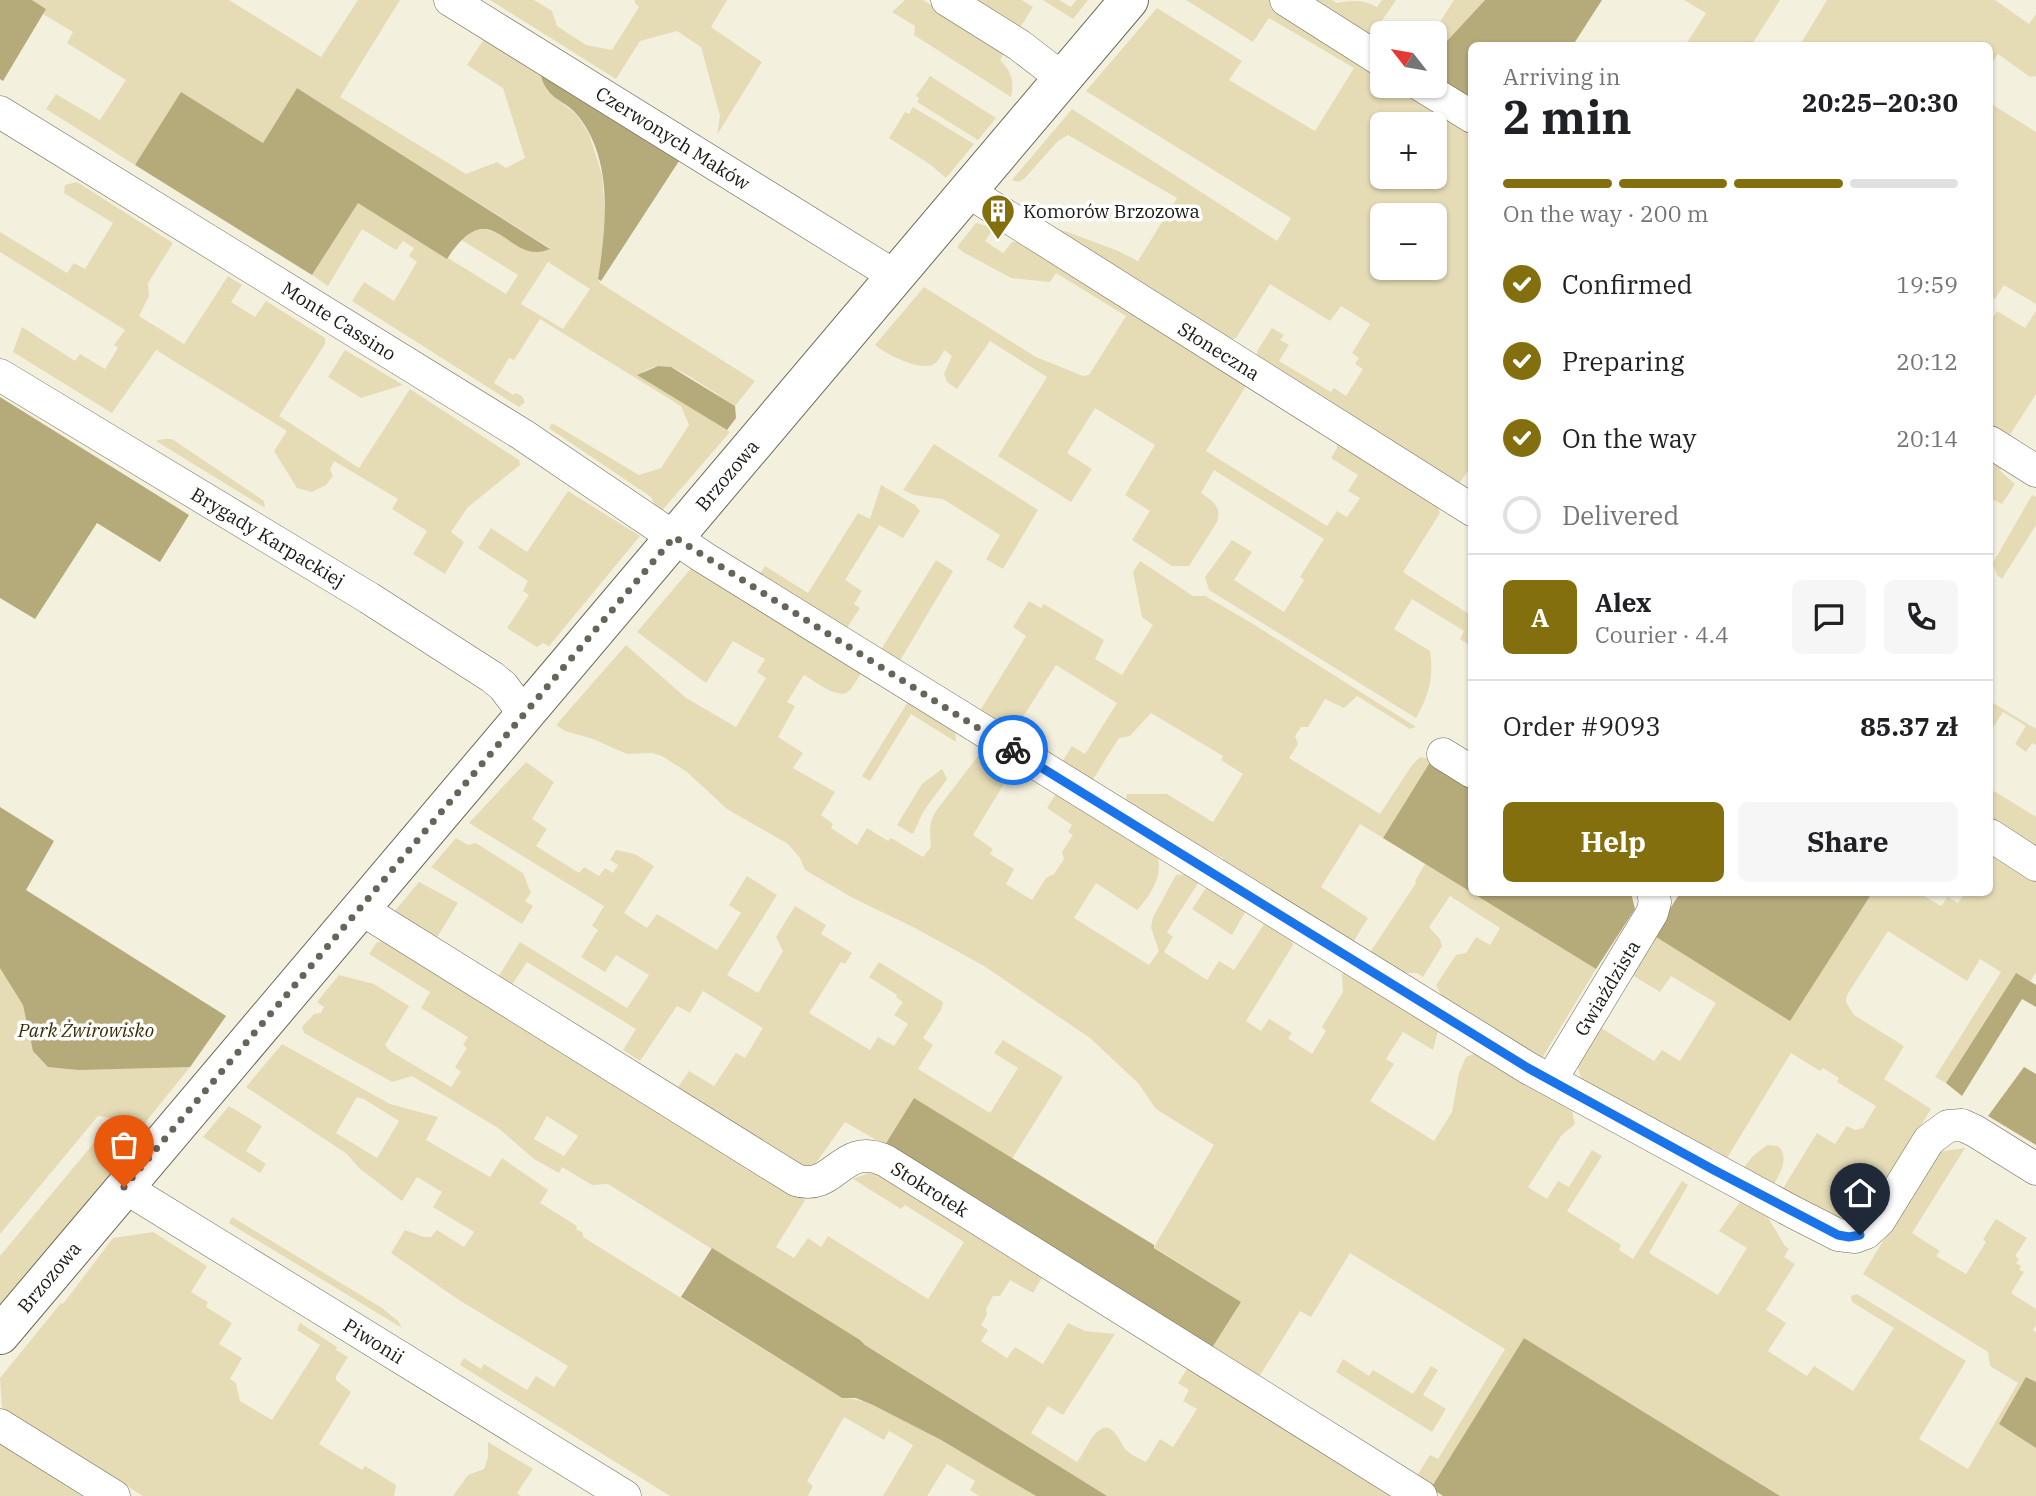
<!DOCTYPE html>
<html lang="en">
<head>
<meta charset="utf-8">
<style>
  :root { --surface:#fff; --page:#f6f6f6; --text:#202124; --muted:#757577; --line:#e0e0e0; --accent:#836f0e }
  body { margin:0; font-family:"IBM Plex Serif",serif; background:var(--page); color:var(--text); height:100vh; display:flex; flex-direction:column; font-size:26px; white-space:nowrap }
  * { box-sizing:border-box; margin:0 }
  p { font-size:23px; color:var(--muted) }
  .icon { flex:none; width:38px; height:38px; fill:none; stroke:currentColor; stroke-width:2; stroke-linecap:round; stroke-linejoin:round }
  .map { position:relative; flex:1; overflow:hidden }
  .side { position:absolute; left:1468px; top:42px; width:525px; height:854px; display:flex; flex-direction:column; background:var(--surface); border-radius:10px; box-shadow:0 2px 5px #0004 }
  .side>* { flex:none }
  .needle { width:46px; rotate:301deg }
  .tools { position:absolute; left:1370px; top:21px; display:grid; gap:14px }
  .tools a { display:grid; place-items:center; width:77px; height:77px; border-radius:10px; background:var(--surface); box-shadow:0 2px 5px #0004; font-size:35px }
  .pin { position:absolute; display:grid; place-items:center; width:60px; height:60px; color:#fff; margin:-72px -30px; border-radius:50% 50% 50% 0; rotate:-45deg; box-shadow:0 0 7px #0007 }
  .pin .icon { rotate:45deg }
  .courier { position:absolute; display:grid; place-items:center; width:70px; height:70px; margin:-35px; border:5px solid #1a73e8; border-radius:50%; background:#fff; color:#222; box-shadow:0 2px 9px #0007 }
  .overview em { font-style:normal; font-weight:700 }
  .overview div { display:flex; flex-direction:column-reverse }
  .overview { display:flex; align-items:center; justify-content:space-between; height:119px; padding:0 35px }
  h1 { font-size:46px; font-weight:700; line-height:52px }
  .bar { display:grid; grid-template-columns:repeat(4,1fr); gap:10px 7px; align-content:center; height:84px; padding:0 35px }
  .bar i { height:9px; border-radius:5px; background:var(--line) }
  .bar .on { background:var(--accent) }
  .bar p { grid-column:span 4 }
  .line { display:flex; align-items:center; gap:18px; padding:0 35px; border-top:2px solid var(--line) }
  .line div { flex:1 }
  .round { display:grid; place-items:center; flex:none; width:74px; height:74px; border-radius:10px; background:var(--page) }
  ol { padding:0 35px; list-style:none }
  li { display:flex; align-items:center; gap:21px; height:77px }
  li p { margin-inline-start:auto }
  li .icon { padding:7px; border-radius:50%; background:var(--accent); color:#fff; stroke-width:4 }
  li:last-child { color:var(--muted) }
  li i { width:38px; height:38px; border:4px solid var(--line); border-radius:50% }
  .cta { display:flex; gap:14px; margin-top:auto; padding:14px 35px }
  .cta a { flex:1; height:80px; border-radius:10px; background:var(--accent); color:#fff; font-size:28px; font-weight:700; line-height:80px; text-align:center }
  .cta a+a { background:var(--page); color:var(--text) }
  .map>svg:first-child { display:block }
  .green { fill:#e5dcb6; fill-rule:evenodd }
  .forest { fill:#b5aa7a }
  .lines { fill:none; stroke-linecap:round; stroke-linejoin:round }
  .street-casing { stroke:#6c6858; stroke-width:33 }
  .secondary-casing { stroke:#6c6858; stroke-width:40 }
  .street { stroke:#fff; stroke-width:32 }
  .secondary { stroke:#fff; stroke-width:38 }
  .done { stroke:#67645a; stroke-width:7; stroke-dasharray:0 12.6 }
  .route { stroke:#1a73e8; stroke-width:9 }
  .labels { text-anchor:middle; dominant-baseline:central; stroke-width:7; stroke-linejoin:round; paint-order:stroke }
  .street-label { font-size:19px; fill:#1b1913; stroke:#fff }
  .poi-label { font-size:19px; fill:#1b1913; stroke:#fff; text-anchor:start }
  .park-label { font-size:19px; font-style:italic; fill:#372e04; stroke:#fff }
</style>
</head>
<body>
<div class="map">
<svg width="2036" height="1496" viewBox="0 0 2036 1496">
  <rect width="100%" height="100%" fill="#f4f0de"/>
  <g class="green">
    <path d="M32,0H229L321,57L358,0H400L340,97L466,174L497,162L506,168L525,158L503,88L467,65L484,39L541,75L547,91L577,115L589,134L602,175L606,222L598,279L600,283L755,381L735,406C721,397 682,369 669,367C657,364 647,369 638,375L730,432L659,514L651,497L556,433L549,428L552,423L639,475L661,468L689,425L681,406L540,319L514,360L509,358L494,383L513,395L516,393L522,396L525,402L519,407L352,301L364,282L394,301L417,262L409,256L414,248L403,241L396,250L362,229L328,286L312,275L358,202L506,294L518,275L460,239L475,230L483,229L495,232L521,248H550L297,88L263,143L181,93L135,165L46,109L56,94L100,120L126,80L67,43L73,32L43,14L46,9ZM548,262L590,289L563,329L521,304Z"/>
    <path d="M490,0H534L552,11L557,26L586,45L612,50L639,7L635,3V0H727L711,27L762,62L717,135L720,116L701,47L677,31L640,41L616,79Z"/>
    <path d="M905,0H923L1005,51L1000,60C1011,71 1015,81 1011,97L914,35L915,26L892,12Z"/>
    <path d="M969,0H1022L1033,7L1018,31Z"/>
    <path d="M1043,0H1059L1071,7L1076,0H1088L1073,19Z"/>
    <path d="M1186,0H1269L1382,71V86H1407L1472,126V465L1457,487L1257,361V351L1272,328L1284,335L1280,340L1289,345L1279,361L1331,392L1334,388L1346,396L1363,369L1355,364L1359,358L1352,353L1370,324L1341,306L1330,321L1270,284L1236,338L1227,341L1051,226L1116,250L1138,261L1177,198L1068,135L1058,141L1024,179L1018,182L1012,180L1072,109L1277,241L1291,218L1086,91L1157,8L1242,61L1229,80L1315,131L1354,68L1269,18L1253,42ZM1382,124H1435V177H1382ZM1382,215H1435V268H1382Z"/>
    <path d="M1301,0H1332L1337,3C1352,0 1364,0 1377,7L1382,0H1396L1368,41Z"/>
    <path d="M1454,0H1485L1447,41L1435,51V33H1433Z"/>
    <path d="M1684,0H1780L1754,41L1756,45L1685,46L1706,13Z"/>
    <path d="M1827,0H1995L2029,24L2036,14V76L2030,77L1998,54L1990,66V46L1800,45Z"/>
    <path d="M930,76L996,118L978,140L917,102L919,98L916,96Z"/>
    <path d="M1990,103L2036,132V304L2004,285L1995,299L1990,296Z"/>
    <path d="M913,107L974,144L946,178L931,165L889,138L905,112L909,114Z"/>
    <path d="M77,182L173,243L148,283L149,296L139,316L184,344L228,276L242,285L231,302L255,317L266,301L325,338V344L279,416L359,468L410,389L519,460L520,465L468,507L451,532L464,542L445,574L413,554L427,531L392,509L398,499L334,461L330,469L333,476L326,485L312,492L297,488L274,451L287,431L156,350L112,413L13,352L22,327L75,361L80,354L105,369L118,348L114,345L125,330L0,252V232L67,273L74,263L85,269L113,223L64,193L65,185Z"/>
    <path d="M976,223L994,228L985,241L1003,253L1012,242L1022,241L1244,381L1246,386L1206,451L1327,526L1337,511L1347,517L1360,498L1348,491L1358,475L1331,458L1337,448L1336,438L1435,501L1440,513L1403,572L1472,616V647L1460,639L1464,631L1412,599L1394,629L1430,651C1434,677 1429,695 1416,718L1209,590L1205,577L1232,540L1252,552L1234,580L1284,612L1304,580L1300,577L1324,539L1214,470L1201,493C1213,501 1222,507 1217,522L1189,566H1172L1132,540L1150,511L1125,495L1155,445L1095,408L1067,453L1092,469L1071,502L998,456L1047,377L990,341L957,389L947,382L944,374L952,356L944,350C942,354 939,361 934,364C920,372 886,354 875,345L924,287L1036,357L1083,376L1089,375L1126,316L1056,273L1050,282L1011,278L963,252L957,247Z"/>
    <path d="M1997,311L2025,328L2036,311V394L2008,438L1990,426V322Z"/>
    <path d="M345,350L403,385L361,398L328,377Z"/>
    <path d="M163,439H172L264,501L265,508L156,441Z"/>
    <path d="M934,444L1038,510L1003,569L986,559L1000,535L943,499L914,495L903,490Z"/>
    <path d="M1990,455L2004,464L2000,471L2015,484L2002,504L1990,498Z"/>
    <path d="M881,485L915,505L920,511L903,538L879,525L845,580L862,591L854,604L860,608L845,631L758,577L765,566L808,593L858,513L870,519Z"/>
    <path d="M568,491L640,536L549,646L543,643L537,647L507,628L529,595L523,591L528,581L478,548L491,528L527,552Z"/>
    <path d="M2032,495L2036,497V525L2002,579L1997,575L1993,563Z"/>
    <path d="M936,560L953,571L898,664L879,653Z"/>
    <path d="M1140,561L1193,596H1205L1250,622L1416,727L1410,729L1357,696L1344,708L1325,699L1308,727H1301L1295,736L1298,744L1289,758L1380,814L1412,765L1420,757L1432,759L1383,838L1360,824L1321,887L1368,918L1350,947L1223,867V858L1206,849L1197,852L1125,805L1127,794H1167L1213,822L1243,774L1221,760L1223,756L1151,713L1130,736L1119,738L1090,784L1060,765L1072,746L1085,754L1117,703L1056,665L1019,723L1018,730L1010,733L983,717L981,709L1026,636L1013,627L1029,601L1041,608L1044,604L1104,640L1095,659L1122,675L1153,625L1142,617L1133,572Z"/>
    <path d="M693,566L862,672C858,678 854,686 849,691C838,701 814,680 804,675L787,702L795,706L778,737L803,753L793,768L835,792L821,815L833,824L831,828L857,845L867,828L888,841L891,838L923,857L931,847C930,833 928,824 936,811L978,756L989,749L1010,762L1003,775L1008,777L973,835L993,849L990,854L1014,869L1006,884L1032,900L1046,878L1054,874L1064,859L1062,852L1073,835L1068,832L1072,825L1047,808L1057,792L1157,854C1164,875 1151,895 1137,910L1096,883L1074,918L1149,965L1159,951L1151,928L1153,917L1176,875L1190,874L1200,880L1167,932L1173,937L1164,952L1207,980L1219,961L1234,970L1266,921L1292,938L1293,945L1246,1021L1261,1031L1269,1019L1292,1033L1288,1038L1312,1054L1326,1031L1322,1027L1343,992L1342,974L1346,972L1436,1028L1438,1031L1433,1050L1403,1032L1386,1059L1394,1064L1370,1101L1434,1141L1452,1112L1459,1073L1466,1057L1476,1053L1572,1111L1575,1124L1561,1136L1528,1187L1547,1199L1558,1181L1569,1187L1592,1150L1602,1156L1567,1211L1621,1245L1619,1250L1633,1259L1682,1181L1688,1185L1649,1253L1718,1295L1747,1248L1719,1231L1742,1199L1763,1209L1785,1246L1789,1249L1784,1257L1795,1264L1766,1310L1786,1323L1768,1351L1807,1376L1814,1366L1853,1391L1894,1328L1852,1302L1851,1296L1857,1294L1966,1361L1919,1439L1968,1469L2018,1383L1990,1366L1988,1352L1863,1274L1937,1152L1965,1148L1912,1233L1940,1251L1936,1256L1966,1274L1986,1242L1983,1239L1996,1219L2027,1238L2015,1256L2019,1259L2016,1263L2021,1266L2019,1269L2024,1272L2011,1293L2036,1309V1325L2033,1330L2036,1332V1382L2027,1377L1999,1424L2036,1448V1496H1780L1524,1338L1431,1488L1415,1479L1430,1455L1438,1459L1505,1349L1350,1253L1311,1317L1300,1311L1257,1380L1210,1351L1241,1302L1154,1247L1214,1145L1156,1109L1138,1083L1090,1038L984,966L915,928L853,898L805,870L800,858L788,844L727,809L687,772L662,756L652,753L627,754L593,739L565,731L556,725L626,645L686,698L736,727L766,678L757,672L765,659L733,641L706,683L637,632Z"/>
    <path d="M909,700L955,728L956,742L911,714L870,781L862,776Z"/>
    <path d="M1990,701L2036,729V745L2032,743L2026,752L2015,744L2026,726L2003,712L1990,732Z"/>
    <path d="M526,762L554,782L532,819L547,829L536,846L579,873L584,867L599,876L605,868L613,873L618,865L610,860L616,850L635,854L654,866L624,913L647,928L657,914L717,950L741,913L729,905L747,876L777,895L727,975L758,993L783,951L776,937L795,906L826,925L821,934L852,953L845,964L841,962L809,1013L870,1050L878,1037L894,1046L908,1024L894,1015L903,1002L896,997L897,995L869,977L879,962L943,1002L941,1010L923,1038L933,1045L918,1069L990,1113L1018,1068L994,1053L1003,1040L1063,1077L1012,1159L914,1098L885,1145L845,1122L809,1173L676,1090L689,1071L714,1086L736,1053L745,1058L763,1028L703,991L690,1013L677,1006L640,1061L623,1050L636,1029L527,962L511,986L498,977L520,942L627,1008L649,975L616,955L605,972L581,957L598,930L592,926L604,906L469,823Z"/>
    <path d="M942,769L947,779L923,812L914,832L912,834L897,825L922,784Z"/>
    <path d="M1994,791L2036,817V853L1990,825V796Z"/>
    <path d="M456,838L468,845L476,843L523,873L531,893L525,901L533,906L522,924L431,867Z"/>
    <path d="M1990,848L2036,877V972L2030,982L2015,974L1946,1083L1935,1077L2001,972L1980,959L1967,981L1888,931L1847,995L1846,1002L1854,1015L1904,1046L1884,1079L1931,1109L1864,1218L1838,1223L1782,1190L1817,1133L1835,1144L1847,1126L1855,1130L1863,1128L1876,1106L1837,1082L1839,1078L1823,1068L1820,1071L1791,1053L1727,1158L1712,1148L1710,1153L1582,1082L1576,1060L1598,1026L1654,1061L1662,1050L1680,1061L1716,1003L1671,976L1660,992L1629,973L1653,935L1790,1020L1872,893H1919L1941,906L1948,897L1958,903L1965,893L1990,892Z"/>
    <path d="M1425,864L1596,969L1539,1063L1446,1005L1436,985L1456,955L1466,953L1476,937L1490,945L1500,928L1450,896L1429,927L1440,939L1442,946L1423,977L1417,973H1393L1367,957L1416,883L1415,881Z"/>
    <path d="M0,875L226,1016L190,1067L144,1124L98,1116L0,1234Z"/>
    <path d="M419,882L458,903L436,939L394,912Z"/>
    <path d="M1208,885L1247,909L1232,935L1192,909Z"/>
    <path d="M389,940L805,1200L776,1247L794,1258L808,1238L821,1247L828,1236L928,1299L964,1242L905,1205L901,1209L853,1179L874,1171L1043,1276L1033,1293L1010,1280L1000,1296H993L986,1309L987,1315L981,1325L988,1330L981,1341L1007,1358L1015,1347L1043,1364L1068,1323L1085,1331L1115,1334L1063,1415L1048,1406L1031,1433L1077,1462C1084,1453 1088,1442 1095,1434C1112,1415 1120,1444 1127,1451C1132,1455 1140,1459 1146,1462L1160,1439L1173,1447L1197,1409L1183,1401L1189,1390L1178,1383L1189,1366L1397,1496H1107L608,1184L592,1185L562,1167L559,1173L534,1159L498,1128L412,1076L392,1082L304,1033L302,1027L314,1014L321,1013L324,1007L317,1002L339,975L374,984L409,1006L385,1045L390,1051L451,1087L461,1072L455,1067L467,1048L463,1045L468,1037L421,1008L430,992L369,954L377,942ZM547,1116L578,1136L564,1156L534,1139Z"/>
    <path d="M282,1044L390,1104L438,1117L426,1140L490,1177L502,1158L548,1190L540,1203L577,1226L576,1229L583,1233V1237L842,1398C868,1398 890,1414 912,1425C954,1447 995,1471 1036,1496H979L970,1490L975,1481L947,1464L927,1496H883L913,1445L889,1431L884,1440L844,1417L807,1481L813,1486L808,1496H670L460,1365L464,1358L481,1369L484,1364L527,1390L536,1376L554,1387L568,1366L459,1300L391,1253L405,1230L424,1237H431L437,1230L464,1247L474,1232L433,1207L442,1192L417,1177L402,1201L359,1168L347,1154L246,1087ZM357,1097L364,1099L399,1121L377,1158L336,1133Z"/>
    <path d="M229,1106L262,1126L246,1151L266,1164L260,1173L203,1137Z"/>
    <path d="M108,1126L149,1132L0,1304V1256Z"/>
    <path d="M1767,1145L1778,1146C1790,1158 1780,1172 1774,1185L1744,1167L1753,1156Z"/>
    <path d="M232,1217L382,1308L398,1321L402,1328L229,1223Z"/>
    <path d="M153,1232L207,1266L191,1292L208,1302L206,1307L232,1323L219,1344L242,1358L230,1379L236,1383L240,1401L272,1420L320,1345L297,1330L300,1323L337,1347L336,1350L348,1357L336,1376V1380L351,1392L319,1444L362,1470L365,1466L396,1485L394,1496H143L2,1409L0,1378L61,1303L63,1304L113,1238Z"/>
    <path d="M1343,1359L1369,1376L1373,1370L1413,1394L1431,1366L1438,1370L1423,1395L1446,1409L1432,1432L1336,1372Z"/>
    <path d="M488,1442L533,1469L517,1493L521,1496H453L468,1475L484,1469L488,1457Z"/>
    <path d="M0,1443L86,1496H0Z"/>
  </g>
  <g class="forest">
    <path d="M0,0H32L46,9L3,81L0,79Z"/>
    <path d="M1485,0H1602L1573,45L1472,46V104L1435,82V51L1447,41Z"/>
    <path d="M541,75L679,161L601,281L598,279C606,226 614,163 579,117C565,99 546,100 541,75Z"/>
    <path d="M297,88L550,249C507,268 493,188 447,259L358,203L312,275L135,165L181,92L263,143Z"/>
    <path d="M658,366L671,367L735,406L736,418L727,430L637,375Z"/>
    <path d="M0,397L189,515L160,562L97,523L35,619L0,598Z"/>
    <path d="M1432,759L1472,784V892L1631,893L1635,909L1596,969L1383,838Z"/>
    <path d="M0,807L54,841L26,890L226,1016L190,1067L79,1070L48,1067L33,1051L23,1005L0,968Z"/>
    <path d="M1680,893H1872L1790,1021L1653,935Z"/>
    <path d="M2016,973L2036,985V1007L2022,999L1962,1096L1946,1083Z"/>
    <path d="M2024,1067L2036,1074V1145L1988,1116Z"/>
    <path d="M914,1098L1154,1245V1248L1241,1302L1210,1351L885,1145Z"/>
    <path d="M712,1248L860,1340L865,1345L1107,1496H1036L941,1440L873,1405L856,1398H842L681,1297Z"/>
    <path d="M1524,1338L1780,1496H1443L1431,1488Z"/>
    <path d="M2026,1377L2036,1382V1448L1999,1424Z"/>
  </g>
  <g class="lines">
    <g class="street-casing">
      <g id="street">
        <path d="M450,0L895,276"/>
        <path d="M947,0L1019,45L1062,78"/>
        <path d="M1286,0L1382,61"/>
        <path d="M1422,86L1472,117"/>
        <path d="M0,112L523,435L703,557L1528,1068L1793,1212L1838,1235L1855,1237L1866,1233L1879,1221L1929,1140L1948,1126L1962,1125L1975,1131L2036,1169"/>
        <path d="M967,191L1472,510"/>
        <path d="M0,375L369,598L492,677L503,686L524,714"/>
        <path d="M1990,442L2036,471"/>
        <path d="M1443,754L1472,772"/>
        <path d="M1990,835L2036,865"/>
        <path d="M361,909L796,1180C835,1193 841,1140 886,1161L1421,1496"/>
        <path d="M1551,1080L1652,913L1655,902L1653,892"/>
        <path d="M124,1187L625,1496"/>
        <path d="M0,1425L114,1496"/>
      </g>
    </g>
    <g class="secondary-casing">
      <path id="secondary" d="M0,1335L1129,0"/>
    </g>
    <use href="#street" class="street"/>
    <use href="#secondary" class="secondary"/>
  </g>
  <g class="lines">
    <path class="done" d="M124,1187L674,537L1013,750"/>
    <path class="route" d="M1013,750L1528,1068L1712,1169L1838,1235L1849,1237L1860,1235"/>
  </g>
  <defs>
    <g id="building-pin" transform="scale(1.75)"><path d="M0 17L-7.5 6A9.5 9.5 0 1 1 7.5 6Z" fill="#836f0e" stroke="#fff"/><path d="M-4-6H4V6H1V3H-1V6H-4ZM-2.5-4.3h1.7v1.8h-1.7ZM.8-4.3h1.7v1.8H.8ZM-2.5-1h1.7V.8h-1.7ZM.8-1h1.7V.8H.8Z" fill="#fff"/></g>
  </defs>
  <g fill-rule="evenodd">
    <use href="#building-pin" x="998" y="211"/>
  </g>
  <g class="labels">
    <g class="street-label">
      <text transform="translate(673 138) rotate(32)">Czerwonych Maków</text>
      <text transform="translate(339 321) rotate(32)">Monte Cassino</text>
      <text transform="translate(1219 351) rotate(32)">Słoneczna</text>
      <text transform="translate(727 475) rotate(-50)">Brzozowa</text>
      <text transform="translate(268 537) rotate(31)">Brygady Karpackiej</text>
      <text transform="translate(1607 988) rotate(-59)">Gwiaździsta</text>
      <text transform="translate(930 1189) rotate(32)">Stokrotek</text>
      <text transform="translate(49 1277) rotate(-50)">Brzozowa</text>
      <text transform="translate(374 1341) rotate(32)">Piwonii</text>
    </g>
    <g class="poi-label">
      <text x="1023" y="211">Komorów Brzozowa</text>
    </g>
    <g class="park-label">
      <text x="86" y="1030">Park Żwirowisko</text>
    </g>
  </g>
</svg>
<div class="tools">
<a><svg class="needle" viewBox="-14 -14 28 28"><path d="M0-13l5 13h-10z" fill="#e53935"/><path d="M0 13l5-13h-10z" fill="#757577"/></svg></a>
<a>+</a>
<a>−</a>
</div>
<div class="pin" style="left:124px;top:1187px;background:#ea580c"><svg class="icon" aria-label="bag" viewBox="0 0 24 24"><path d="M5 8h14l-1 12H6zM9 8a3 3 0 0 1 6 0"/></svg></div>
<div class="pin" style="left:1860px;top:1235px;background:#1f2937"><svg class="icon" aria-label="home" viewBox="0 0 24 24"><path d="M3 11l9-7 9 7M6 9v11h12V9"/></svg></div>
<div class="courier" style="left:1013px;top:750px"><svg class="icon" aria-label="bike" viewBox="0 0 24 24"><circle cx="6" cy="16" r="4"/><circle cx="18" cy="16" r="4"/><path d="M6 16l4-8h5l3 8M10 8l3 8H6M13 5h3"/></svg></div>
<section class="side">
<div class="overview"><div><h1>2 min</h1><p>Arriving in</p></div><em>20:25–20:30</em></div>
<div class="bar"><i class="on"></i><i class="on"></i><i class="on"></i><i></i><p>On the way · 200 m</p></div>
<ol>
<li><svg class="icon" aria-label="check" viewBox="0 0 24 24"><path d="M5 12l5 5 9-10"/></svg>Confirmed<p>19:59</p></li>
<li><svg class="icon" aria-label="check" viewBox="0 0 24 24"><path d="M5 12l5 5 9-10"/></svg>Preparing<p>20:12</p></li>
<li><svg class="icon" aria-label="check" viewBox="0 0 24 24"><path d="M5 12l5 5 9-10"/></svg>On the way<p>20:14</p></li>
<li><i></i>Delivered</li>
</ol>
<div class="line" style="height:126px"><b class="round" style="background:var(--accent);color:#fff">A</b><div><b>Alex</b><p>Courier · 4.4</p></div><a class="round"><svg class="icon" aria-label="chat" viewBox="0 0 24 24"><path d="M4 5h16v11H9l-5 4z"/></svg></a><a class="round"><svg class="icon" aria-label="phone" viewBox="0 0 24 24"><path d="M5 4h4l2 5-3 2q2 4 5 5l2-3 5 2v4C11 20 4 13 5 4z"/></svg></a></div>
<div class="line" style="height:91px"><div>Order #9093</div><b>85.37 zł</b></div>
<div class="cta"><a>Help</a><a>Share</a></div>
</section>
</div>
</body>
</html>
